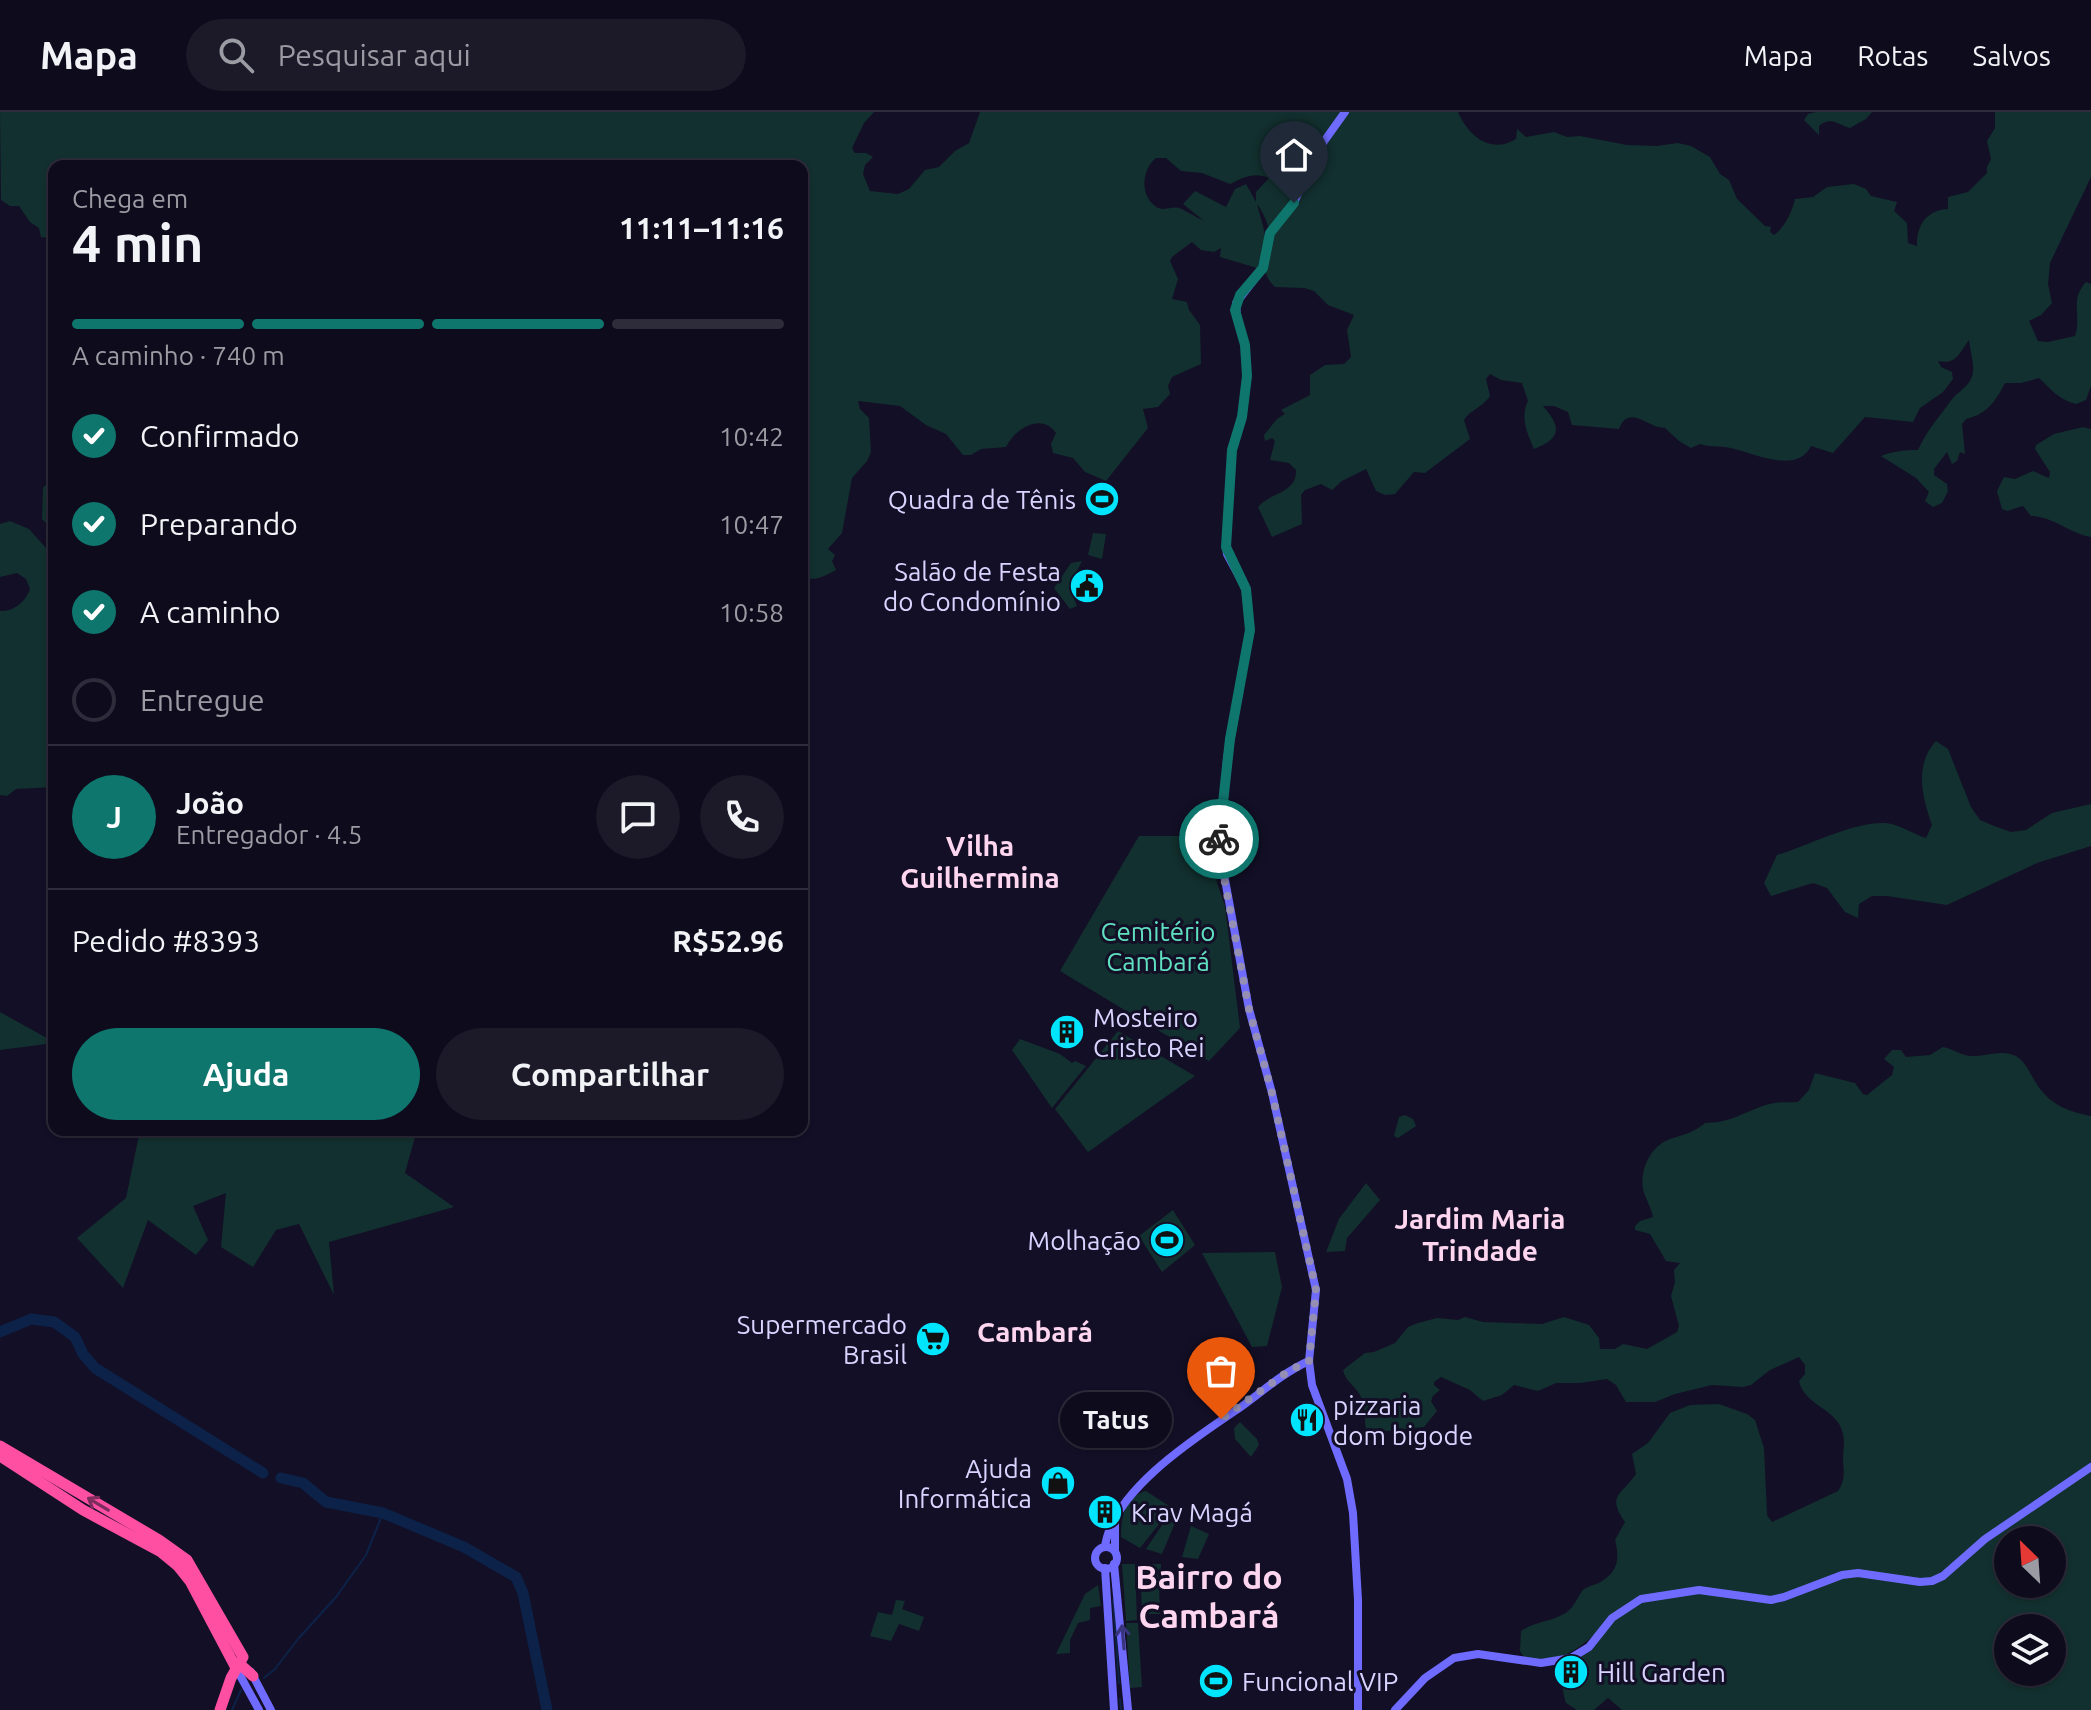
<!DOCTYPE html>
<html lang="pt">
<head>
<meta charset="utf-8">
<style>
  :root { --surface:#0e0b1c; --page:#1c1929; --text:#f1f3f6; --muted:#9b9ba3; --line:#2e2b3b; --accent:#0f766e }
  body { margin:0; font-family:Ubuntu,sans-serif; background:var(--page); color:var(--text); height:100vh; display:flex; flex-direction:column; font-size:30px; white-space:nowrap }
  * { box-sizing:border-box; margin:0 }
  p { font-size:26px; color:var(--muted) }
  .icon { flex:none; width:44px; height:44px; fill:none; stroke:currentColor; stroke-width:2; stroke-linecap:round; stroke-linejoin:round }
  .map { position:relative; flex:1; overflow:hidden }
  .sheet { position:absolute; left:48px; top:48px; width:760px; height:976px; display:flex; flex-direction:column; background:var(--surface); border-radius:16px; box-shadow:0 2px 6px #0004,0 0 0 2px var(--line) }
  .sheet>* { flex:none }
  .needle { width:52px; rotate:335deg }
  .controls { position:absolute; left:1994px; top:1414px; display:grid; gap:16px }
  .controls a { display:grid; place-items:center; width:72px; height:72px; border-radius:50%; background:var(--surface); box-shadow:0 2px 6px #0004,0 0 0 2px var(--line); font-size:40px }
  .pin { position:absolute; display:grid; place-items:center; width:68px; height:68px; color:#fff; margin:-82px -34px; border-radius:50% 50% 50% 0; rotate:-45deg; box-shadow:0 0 8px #0007 }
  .pin .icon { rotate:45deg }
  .courier { position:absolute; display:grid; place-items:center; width:80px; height:80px; margin:-40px; border:6px solid #0f766e; border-radius:50%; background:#fff; color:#222; box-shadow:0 2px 10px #0007 }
  .bubble { position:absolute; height:56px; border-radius:28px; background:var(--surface); box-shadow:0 2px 6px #0004,0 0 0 2px var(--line); font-size:26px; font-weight:700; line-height:56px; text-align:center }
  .summary em { font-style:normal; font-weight:700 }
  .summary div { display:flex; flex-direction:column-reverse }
  .summary { display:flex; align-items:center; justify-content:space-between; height:136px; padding:0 24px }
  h1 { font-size:52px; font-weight:700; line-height:60px }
  .bar { display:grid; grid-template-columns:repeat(4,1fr); gap:12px 8px; align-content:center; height:96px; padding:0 24px }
  .bar i { height:10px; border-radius:6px; background:var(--line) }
  .bar .active { background:var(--accent) }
  .bar p { grid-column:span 4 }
  .line { display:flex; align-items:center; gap:20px; padding:0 24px; border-top:2px solid var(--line) }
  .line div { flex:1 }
  .round { display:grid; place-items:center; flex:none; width:84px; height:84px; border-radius:42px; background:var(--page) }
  ol { padding:0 24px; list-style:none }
  li { display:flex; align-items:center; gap:24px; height:88px }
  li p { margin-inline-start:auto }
  li .icon { padding:8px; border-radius:50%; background:var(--accent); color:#fff; stroke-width:4 }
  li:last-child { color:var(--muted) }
  li i { width:44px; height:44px; border:4px solid var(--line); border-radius:50% }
  .button { display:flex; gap:16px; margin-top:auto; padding:16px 24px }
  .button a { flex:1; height:92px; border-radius:48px; background:var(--accent); color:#fff; font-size:32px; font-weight:700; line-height:92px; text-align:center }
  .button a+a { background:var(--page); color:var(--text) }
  header { display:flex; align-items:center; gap:48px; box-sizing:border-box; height:112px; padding:0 40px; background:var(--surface); border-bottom:2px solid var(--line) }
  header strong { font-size:38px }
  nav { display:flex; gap:44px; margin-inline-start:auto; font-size:28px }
  .search { width:560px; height:72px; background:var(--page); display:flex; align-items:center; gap:20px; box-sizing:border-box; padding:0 28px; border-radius:44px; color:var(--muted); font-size:30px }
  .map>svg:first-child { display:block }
  .green { fill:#12302f; fill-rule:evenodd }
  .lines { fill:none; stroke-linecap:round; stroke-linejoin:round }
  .stream { stroke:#0c2248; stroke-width:2 }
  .river { stroke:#0c2248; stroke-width:11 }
  .secondary { stroke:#6f6bff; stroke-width:8 }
  .highway { stroke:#ff4fa3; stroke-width:11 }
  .oneway { stroke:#7d2c5e }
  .oneway2 { stroke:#38347d }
  .done { stroke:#948fb3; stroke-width:8; stroke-dasharray:0 14.4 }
  .route { stroke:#0f766e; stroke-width:10 }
  .labels { text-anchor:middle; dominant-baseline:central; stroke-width:6; stroke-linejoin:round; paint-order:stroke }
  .poi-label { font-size:26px; fill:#d9d4ff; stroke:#130f26; text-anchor:end }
  .park-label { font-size:26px; fill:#5fe0c0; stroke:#130f26 }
  .neighbourhood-label { font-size:28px; font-weight:bold; fill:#ffd6f0; stroke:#130f26 }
  .district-label { font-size:34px; font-weight:bold; fill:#ffd6f0; stroke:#130f26 }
</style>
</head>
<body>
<header>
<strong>Mapa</strong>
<div class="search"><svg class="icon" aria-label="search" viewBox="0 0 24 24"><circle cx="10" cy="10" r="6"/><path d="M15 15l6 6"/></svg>Pesquisar aqui</div>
<nav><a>Mapa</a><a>Rotas</a><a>Salvos</a></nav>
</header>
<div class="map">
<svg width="2091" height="1598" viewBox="0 0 2091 1598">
  <rect width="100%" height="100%" fill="#130f26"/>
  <g class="green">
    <path d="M0,0H874L864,11L852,36L855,41H866L873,45L865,53L863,62L870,79L898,82L909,77L925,58L939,55L955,39L969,31L980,0H1458C1468,23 1490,43 1516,27L1517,17L1526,25L1554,20L1567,25L1580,24L1627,33L1657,34L1678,31L1691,34L1710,45L1720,62L1729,68L1737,87L1765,114L1771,115L1770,120L1774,123C1785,115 1792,100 1795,87L1813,85L1827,75L1854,72L1866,77L1871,84L1897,90L1894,99L1907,111L1908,131L1917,134C1916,116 1925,98 1948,97V85L1968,80L1987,61V55L1991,47L1987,29L1995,16V0H2091V65L2050,151L2048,172L2052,191L2041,203L2029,209L2038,229L2048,230L2075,224C2082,205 2069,188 2086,170L2091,172V274L2086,288L2076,292C2058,287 2052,278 2039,266L2021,271H2005C1995,290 1987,302 1966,307L1962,312L1965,342L1960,340L1957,349L1952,352L1947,340L1934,357V363L1947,372L1948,379L1942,391L1933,395L1925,389L1929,380L1916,366L1881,344C1893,339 1906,338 1918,338C1926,320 1938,306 1950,290C1957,279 1971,275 1973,260C1974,250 1970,238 1969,228C1959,241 1957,253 1938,249L1941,255L1952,260L1953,267L1943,280L1920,296L1913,310L1865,305L1833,341L1811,334C1796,365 1749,338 1725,335C1716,334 1709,335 1700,332L1691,336L1679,329L1665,316C1648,316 1629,291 1619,317L1572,313L1568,300L1554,294H1543C1562,316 1561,326 1534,337C1527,321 1520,305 1528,289L1522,271L1501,268L1490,262L1486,267L1490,284C1483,295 1470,298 1464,308L1470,327L1425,361L1414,360L1395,382L1385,383L1376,379L1366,357L1342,369L1332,378L1321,372L1305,378L1301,383L1302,412L1272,425L1258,395C1271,380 1297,381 1296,358L1289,351L1270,348L1275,329L1272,326L1265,329L1264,323L1277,307L1285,302L1281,298L1310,283V263L1325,253L1344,252L1351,245L1347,218L1354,203L1328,193L1314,179L1304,176L1275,175C1256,157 1269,143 1269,120C1269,112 1261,97 1257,92C1263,116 1272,132 1257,156L1220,145L1221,136L1214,140L1201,138L1192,130L1172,145L1170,149L1178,167L1172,187L1187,190L1189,198L1200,213L1201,252L1172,265L1168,274L1170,282L1158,295L1143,297L1148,316L1106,369L1085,360L1073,346L1053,341L1051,332L1056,321C1041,300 1015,317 1006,335L981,337L971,343H963L946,322L926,313L900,294L858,289L860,297L869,306L871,340L867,349L852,366L842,421L828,437L835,443L832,449L836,458C825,464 815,470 802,465V54H54V119L49,126L41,125L39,116L30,110L19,94H10L1,88ZM1156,46H1166L1181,59L1202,61L1230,72C1245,65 1254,60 1269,66L1256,80V90L1246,72L1235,77L1226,95L1195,79L1183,92L1203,108C1196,106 1186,98 1179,96C1170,94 1162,101 1154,93C1139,81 1143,56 1156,46Z"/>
    <path d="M1816,0H1872L1866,7L1850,16C1837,12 1831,4 1819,14V23L1804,8L1808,2Z"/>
    <path d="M2083,315L2091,317V425C2071,422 2052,404 2031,404L2023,394L2007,399L2002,397L1997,379L2004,365L2015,367L2033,359L2049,366L2050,360L2035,337L2036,333L2054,322Z"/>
    <path d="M54,363V419L42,407L43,376Z"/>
    <path d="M1100,373L1113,378L1106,400L1091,396Z"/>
    <path d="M10,409L29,417L46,436L54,439V675L16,677L7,684L0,683V499C14,500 26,489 30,477L26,467L17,461L0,465V412Z"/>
    <path d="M1093,421L1106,422L1102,447L1088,443Z"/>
    <path d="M1082,449L1069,475L1077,494L1070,497L1054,476L1071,451Z"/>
    <path d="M1936,629L1948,637L1971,695L1980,708L1994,714L2011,720L2026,718L2052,701L2091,692V734L2037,751L1947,793L1887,784H1872L1859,792L1858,806L1845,800L1827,776L1813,771L1771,784L1764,771L1777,743C1807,734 1855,709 1885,711C1900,712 1912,722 1926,726L1932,713C1922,685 1914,653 1936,629Z"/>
    <path d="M1139,724H1211L1217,771L1225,794L1240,916L1209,949L1060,859Z"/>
    <path d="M0,900L54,930V931L0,938Z"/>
    <path d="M1118,919L1195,964L1088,1040L1055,997Z"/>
    <path d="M1020,927L1060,942L1072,951L1075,949L1086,954L1052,996L1012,938Z"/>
    <path d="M1943,935C1954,937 1961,944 1973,944C1987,944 2002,937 2016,944C2028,952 2030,963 2038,974C2051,993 2069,1000 2091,1004V1598H1622L1608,1586L1594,1598H1577L1566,1591C1553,1549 1579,1555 1594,1523C1571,1543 1557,1550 1525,1547L1520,1539L1521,1519C1534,1510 1548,1510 1562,1503C1574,1497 1575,1489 1582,1479C1585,1475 1594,1473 1599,1471C1618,1460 1620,1448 1615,1428L1625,1410C1606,1383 1622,1383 1636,1362L1632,1342L1648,1331L1670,1301L1690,1293L1719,1292L1747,1302L1755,1308L1764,1336L1767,1403L1772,1410L1838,1379C1845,1369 1844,1360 1843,1348C1843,1339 1845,1331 1843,1322C1838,1296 1805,1295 1799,1269L1805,1262V1253L1799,1245L1770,1258L1751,1273L1743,1275L1712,1273L1675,1282L1655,1290H1626L1616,1273L1607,1267L1580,1271H1556L1538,1279L1514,1273L1502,1283L1483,1289L1470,1278L1441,1265L1434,1270V1273L1440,1278L1433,1284L1431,1289L1437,1299L1424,1315L1378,1320L1366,1318C1364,1307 1366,1295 1361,1285C1356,1274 1346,1271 1343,1258L1365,1241L1374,1240L1395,1231L1408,1215L1418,1211L1437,1206L1458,1208L1465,1205L1483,1210L1542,1212L1564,1205L1589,1213L1599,1226L1600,1237H1615L1623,1232L1647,1237L1677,1220L1679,1214L1671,1184L1675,1170L1674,1158L1680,1151L1666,1149L1650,1122L1635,1118V1114L1640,1109L1653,1105C1651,1096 1647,1089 1644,1081C1638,1060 1650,1034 1670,1027C1683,1023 1695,1020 1705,1011C1730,1011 1744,1000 1766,993C1777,989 1787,991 1798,990L1809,978L1815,961L1855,971L1863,982L1867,983L1892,963L1894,955L1884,947L1892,938H1901L1906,945L1930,943ZM2008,1428H2052V1472H2008ZM2008,1516H2052V1560H2008Z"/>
    <path d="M1405,1003L1413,1007L1416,1014L1398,1026L1394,1024L1399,1005Z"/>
    <path d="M140,1018H417L405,1061L454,1095L329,1130L334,1183L299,1112L276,1118L253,1155L221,1135L226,1081L193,1094L208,1128L196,1143L148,1108L123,1176L77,1126L126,1086Z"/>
    <path d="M1366,1071L1380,1088L1347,1126L1345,1139L1326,1140L1339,1107Z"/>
    <path d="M1173,1098L1195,1133L1162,1160L1139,1124Z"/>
    <path d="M1275,1140L1282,1175L1267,1234L1252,1235L1202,1141Z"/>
    <path d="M1240,1310L1257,1327L1259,1333L1251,1345L1235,1327L1234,1316Z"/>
    <path d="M1146,1379L1172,1396L1140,1436L1121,1425C1121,1406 1124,1385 1146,1379Z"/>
    <path d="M1166,1407L1175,1411L1162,1442L1146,1437Z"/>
    <path d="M1191,1414L1209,1422L1198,1447L1182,1445Z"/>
    <path d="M1122,1452H1135L1137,1508L1126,1509Z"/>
    <path d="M1141,1452H1161V1472L1141,1473Z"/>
    <path d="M1098,1473L1101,1494L1090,1496V1508L1078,1511L1070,1528V1541L1056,1542L1085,1482Z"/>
    <path d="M1159,1473L1160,1502H1142L1141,1474Z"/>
    <path d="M896,1488L905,1489L902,1497L924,1505L919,1519L899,1512L891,1529L870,1524L878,1500L892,1503Z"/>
    <path d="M1126,1511H1138L1142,1575L1130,1576Z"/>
  </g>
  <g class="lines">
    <g class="stream">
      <path d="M1113,1488L1119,1571"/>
      <path d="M264,1566L275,1557L298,1527L336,1485L366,1443L383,1401"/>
      <path d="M1120,1587L1121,1598"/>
      <path d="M232,1598L241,1578"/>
    </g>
    <g class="river">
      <path d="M0,1220L31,1207L54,1210L75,1225L83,1242L95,1256L263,1361"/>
      <path d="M281,1366L303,1371L326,1390L383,1401L464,1435L516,1465L523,1481L547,1598"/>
    </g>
    <g class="secondary">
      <path d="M1345,0L1315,42L1294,91L1270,121L1263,156L1236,191L1237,206L1245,233L1247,264L1242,305L1232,338L1226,435L1227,442L1246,477L1250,518L1227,647L1220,741L1249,897L1272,981L1316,1178L1309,1249L1312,1273L1347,1367L1353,1401L1358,1488V1598"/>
      <path d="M1105,1435C1112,1379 1195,1326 1238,1297C1261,1281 1282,1261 1309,1249"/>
      <circle cx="1106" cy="1446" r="11"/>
      <path d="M1115,1439V1411"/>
      <path d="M1114,1452L1128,1598"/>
      <path d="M1105,1456L1114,1598"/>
      <path d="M236,1556L259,1598"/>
      <path d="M251,1560L271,1598"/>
      <path d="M1395,1598L1425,1566L1454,1546L1478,1542L1541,1551L1571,1546L1589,1535L1612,1506L1641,1487L1699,1478L1771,1488L1784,1485L1842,1463L1858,1461L1920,1470L1932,1469L1943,1464L1985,1427L2091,1355"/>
    </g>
    <g class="highway">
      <path d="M0,1334L159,1428L187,1448L243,1545L231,1566L220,1598"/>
      <path d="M0,1344L83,1398L161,1440L178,1454L190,1469L236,1556"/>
      <path d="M236,1556L242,1554L253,1564"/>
    </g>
  </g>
  <defs><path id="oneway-shaft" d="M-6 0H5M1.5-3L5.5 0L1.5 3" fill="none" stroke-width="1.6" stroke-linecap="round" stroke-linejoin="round" transform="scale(2)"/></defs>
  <use class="oneway" href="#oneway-shaft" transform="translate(98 1392) rotate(-149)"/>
  <use class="oneway2" href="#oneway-shaft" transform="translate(1123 1525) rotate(-95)"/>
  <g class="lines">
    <path class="done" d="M1219,727L1221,750L1249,897L1272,981L1316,1178L1309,1249L1289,1259L1221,1307"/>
    <path class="route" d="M1219,727L1230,627L1250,518L1246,477L1226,435L1232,338L1242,305L1247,264L1245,233L1235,198L1240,183L1263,156L1270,121L1294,91"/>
  </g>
  <defs>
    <g id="stadium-disc" transform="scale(1.8)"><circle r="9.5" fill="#00e5ff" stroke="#130f26"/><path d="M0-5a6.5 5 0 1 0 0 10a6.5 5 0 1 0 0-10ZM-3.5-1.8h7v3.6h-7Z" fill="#111"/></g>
    <g id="civic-disc" transform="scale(1.8)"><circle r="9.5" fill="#00e5ff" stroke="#130f26"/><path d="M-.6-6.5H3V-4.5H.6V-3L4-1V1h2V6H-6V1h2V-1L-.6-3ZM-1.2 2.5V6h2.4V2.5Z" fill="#111"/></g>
    <g id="building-disc" transform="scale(1.8)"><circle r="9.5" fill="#00e5ff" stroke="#130f26"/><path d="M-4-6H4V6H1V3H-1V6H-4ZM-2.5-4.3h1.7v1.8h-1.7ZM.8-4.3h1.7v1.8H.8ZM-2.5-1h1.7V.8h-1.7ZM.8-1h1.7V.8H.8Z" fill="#111"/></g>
    <g id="supermarket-disc" transform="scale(1.8)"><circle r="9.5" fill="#00e5ff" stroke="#130f26"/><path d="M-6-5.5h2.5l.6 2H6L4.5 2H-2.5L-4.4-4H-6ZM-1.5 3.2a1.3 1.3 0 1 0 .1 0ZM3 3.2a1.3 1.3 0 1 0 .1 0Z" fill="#111"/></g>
    <g id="restaurant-disc" transform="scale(1.8)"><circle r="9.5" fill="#00e5ff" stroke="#130f26"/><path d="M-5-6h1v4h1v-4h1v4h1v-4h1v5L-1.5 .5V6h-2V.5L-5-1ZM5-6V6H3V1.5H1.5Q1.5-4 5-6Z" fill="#111"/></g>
    <g id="shop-disc" transform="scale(1.8)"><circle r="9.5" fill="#00e5ff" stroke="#130f26"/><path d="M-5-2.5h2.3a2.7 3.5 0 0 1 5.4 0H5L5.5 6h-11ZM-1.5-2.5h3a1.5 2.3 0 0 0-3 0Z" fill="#111"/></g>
  </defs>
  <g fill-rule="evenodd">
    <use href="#stadium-disc" x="1102" y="387"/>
    <use href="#civic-disc" x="1087" y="474"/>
    <use href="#building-disc" x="1067" y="920"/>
    <use href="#stadium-disc" x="1167" y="1128"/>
    <use href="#supermarket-disc" x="933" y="1227"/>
    <use href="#restaurant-disc" x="1307" y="1308"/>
    <use href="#shop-disc" x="1058" y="1371"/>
    <use href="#building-disc" x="1105" y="1400"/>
    <use href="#building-disc" x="1571" y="1560"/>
    <use href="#stadium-disc" x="1216" y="1569"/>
  </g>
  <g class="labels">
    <g class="poi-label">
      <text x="1076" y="387">Quadra de Tênis</text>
      <text x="1061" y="459">Salão de Festa<tspan x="1061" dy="30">do Condomínio</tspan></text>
      <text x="1093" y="905" text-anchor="start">Mosteiro<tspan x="1093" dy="30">Cristo Rei</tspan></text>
      <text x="1141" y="1128">Molhação</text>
      <text x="907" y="1212">Supermercado<tspan x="907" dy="30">Brasil</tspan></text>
      <text x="1333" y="1293" text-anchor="start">pizzaria<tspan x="1333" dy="30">dom bigode</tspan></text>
      <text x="1032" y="1356">Ajuda<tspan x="1032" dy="30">Informática</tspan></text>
      <text x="1131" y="1400" text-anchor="start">Krav Magá</text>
      <text x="1597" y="1560" text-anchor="start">Hill Garden</text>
      <text x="1242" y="1569" text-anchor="start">Funcional VIP</text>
    </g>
    <g class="park-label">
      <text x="1158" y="819">Cemitério<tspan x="1158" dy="30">Cambará</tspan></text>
    </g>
    <g class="neighbourhood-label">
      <text x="980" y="733">Vilha<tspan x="980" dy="32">Guilhermina</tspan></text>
      <text x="1480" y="1106">Jardim Maria<tspan x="1480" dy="32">Trindade</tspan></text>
      <text x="1035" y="1219">Cambará</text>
    </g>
    <g class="district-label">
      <text x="1209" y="1464">Bairro do<tspan x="1209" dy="39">Cambará</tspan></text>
    </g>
  </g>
</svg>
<div class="controls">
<a><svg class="needle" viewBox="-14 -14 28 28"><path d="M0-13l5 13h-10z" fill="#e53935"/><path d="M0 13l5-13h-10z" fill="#9b9ba3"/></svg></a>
<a><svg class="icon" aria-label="layers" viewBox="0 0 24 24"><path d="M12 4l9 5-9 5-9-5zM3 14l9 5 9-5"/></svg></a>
</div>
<div class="pin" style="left:1221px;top:1307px;background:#ea580c"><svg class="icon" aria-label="bag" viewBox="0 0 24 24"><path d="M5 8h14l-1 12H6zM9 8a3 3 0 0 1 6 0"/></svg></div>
<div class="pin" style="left:1294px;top:91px;background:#1f2937"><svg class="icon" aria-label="home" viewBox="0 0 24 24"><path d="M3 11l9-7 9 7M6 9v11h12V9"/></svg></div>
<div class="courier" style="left:1219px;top:727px"><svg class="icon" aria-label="bike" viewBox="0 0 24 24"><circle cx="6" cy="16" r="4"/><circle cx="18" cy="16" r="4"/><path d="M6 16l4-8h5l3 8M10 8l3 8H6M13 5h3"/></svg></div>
<div class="bubble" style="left:1060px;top:1280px;width:112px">Tatus</div>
<section class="sheet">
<div class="summary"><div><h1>4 min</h1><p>Chega em</p></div><em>11:11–11:16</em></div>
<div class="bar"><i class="active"></i><i class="active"></i><i class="active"></i><i></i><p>A caminho · 740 m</p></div>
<ol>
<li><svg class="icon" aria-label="check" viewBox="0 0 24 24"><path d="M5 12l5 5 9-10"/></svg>Confirmado<p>10:42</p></li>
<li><svg class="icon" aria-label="check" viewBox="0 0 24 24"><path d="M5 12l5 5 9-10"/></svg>Preparando<p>10:47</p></li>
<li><svg class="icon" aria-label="check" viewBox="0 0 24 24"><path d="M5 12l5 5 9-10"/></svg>A caminho<p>10:58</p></li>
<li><i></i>Entregue</li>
</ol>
<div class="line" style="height:144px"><b class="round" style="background:var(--accent);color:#fff">J</b><div><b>João</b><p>Entregador · 4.5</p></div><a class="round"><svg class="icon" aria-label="chat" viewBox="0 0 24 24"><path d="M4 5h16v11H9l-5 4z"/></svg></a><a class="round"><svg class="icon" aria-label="phone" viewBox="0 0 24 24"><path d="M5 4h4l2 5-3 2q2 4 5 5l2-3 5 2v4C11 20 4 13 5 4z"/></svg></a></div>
<div class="line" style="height:104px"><div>Pedido #8393</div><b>R$52.96</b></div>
<div class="button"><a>Ajuda</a><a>Compartilhar</a></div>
</section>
</div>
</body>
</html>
